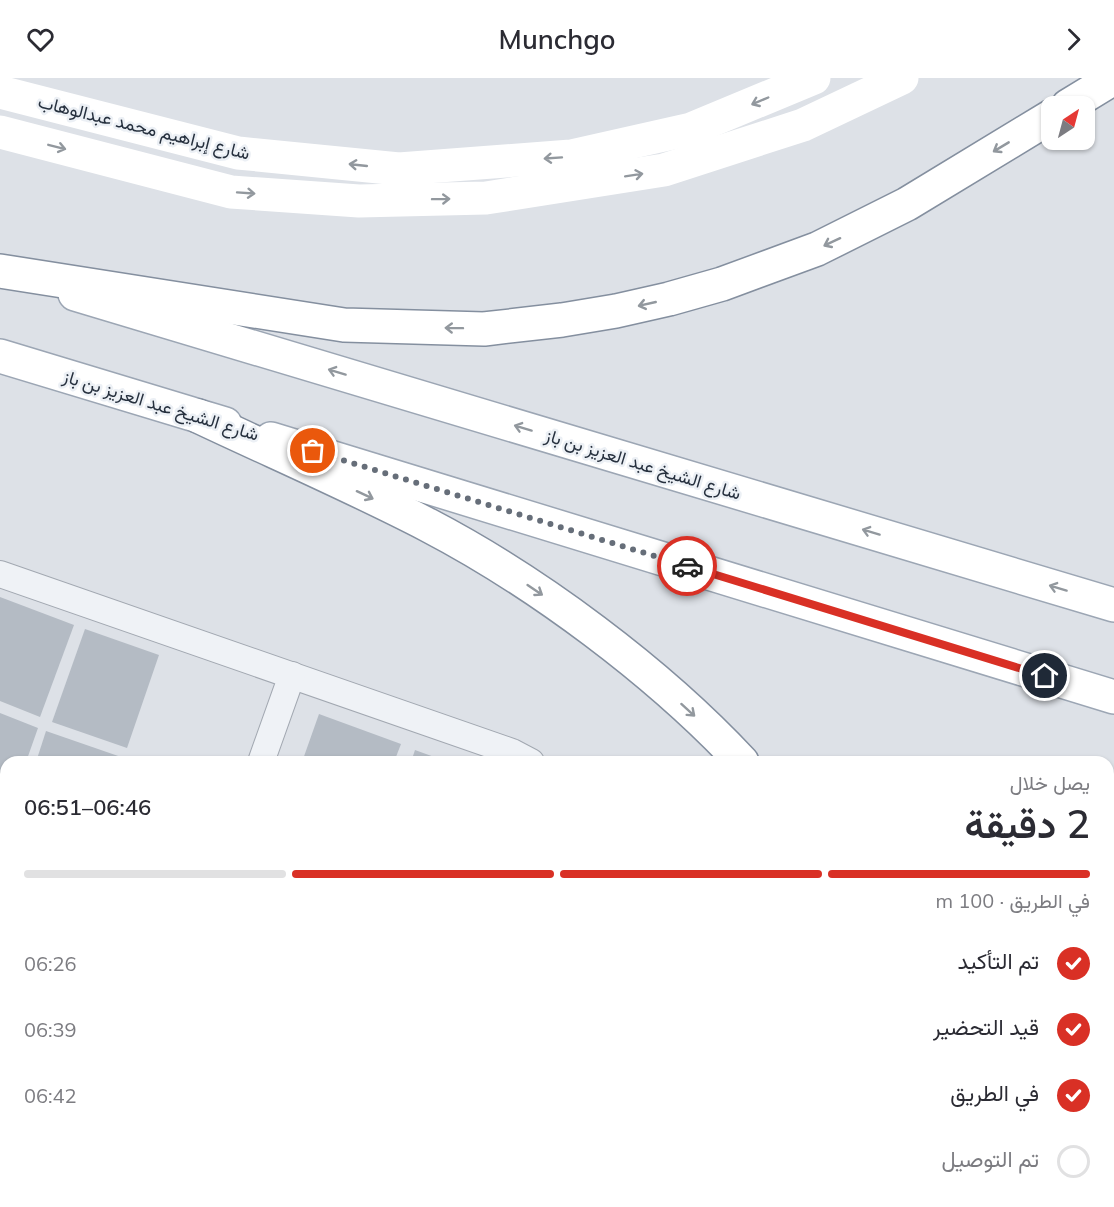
<!DOCTYPE html>
<html lang="ar">
<head>
<meta charset="utf-8">
<style>
  :root { --surface:#fff; --page:#f7f7f7; --text:#2b2b33; --muted:#7c7c81; --line:#e1e1e2; --accent:#d93025 }
  body { margin:0; font-family:Mulish,Vazirmatn,sans-serif; background:var(--page); color:var(--text); direction:rtl; height:100vh; display:flex; flex-direction:column; font-size:22px; white-space:nowrap }
  * { box-sizing:border-box; margin:0 }
  p { font-size:20px; color:var(--muted) }
  .icon { flex:none; width:33px; height:33px; fill:none; stroke:currentColor; stroke-width:2; stroke-linecap:round; stroke-linejoin:round }
  .map { position:relative; flex:1; overflow:hidden; direction:ltr }
  .sheet { position:absolute; left:0px; top:678px; width:1114px; height:452px; display:flex; flex-direction:column; background:var(--surface); border-radius:18px 18px 0 0; box-shadow:0 2px 4px #0004; direction:rtl }
  .sheet>* { flex:none }
  .needle { width:39px; rotate:36deg }
  .controls { position:absolute; left:1041px; top:18px; display:grid; gap:12px }
  .controls a { display:grid; place-items:center; width:54px; height:54px; border-radius:12px; background:var(--surface); box-shadow:0 2px 4px #0004; font-size:30px }
  .pin { position:absolute; display:grid; place-items:center; width:51px; height:51px; color:#fff; margin:-26px; border:3px solid #fff; border-radius:50%; box-shadow:0 2px 6px #0007 }
  .courier { position:absolute; display:grid; place-items:center; width:60px; height:60px; margin:-30px; border:4px solid #d93025; border-radius:50%; background:#fff; color:#222; box-shadow:0 2px 8px #0007 }
  .summary em { font-style:normal; font-weight:600 }
  .summary div { display:flex; flex-direction:column-reverse }
  .summary { display:flex; align-items:center; justify-content:space-between; height:102px; padding:0 24px }
  h1 { font-size:39px; font-weight:600; line-height:45px }
  .bar { display:grid; grid-template-columns:repeat(4,1fr); gap:9px 6px; align-content:center; height:72px; padding:0 24px }
  .bar i { height:8px; border-radius:4px; background:var(--line) }
  .bar .selected { background:var(--accent) }
  .bar p { grid-column:span 4 }
  ol { padding:0 24px; list-style:none }
  li { display:flex; align-items:center; gap:18px; height:66px }
  li p { margin-inline-start:auto }
  li .icon { padding:6px; border-radius:50%; background:var(--accent); color:#fff; stroke-width:4 }
  li:last-child { color:var(--muted) }
  li i { width:33px; height:33px; border:3px solid var(--line); border-radius:50% }
  header { display:flex; justify-content:space-between; align-items:center; height:78px; padding:0 24px; background:var(--surface); font-size:27px; font-weight:600 }
  .map>svg:first-child { display:block }
  .building { fill:#b4bbc4 }
  .lines { fill:none; stroke-linecap:round; stroke-linejoin:round }
  .street-casing { stroke:#a2a8b1; stroke-width:28 }
  .primary-casing { stroke:#9ca6b4; stroke-width:36 }
  .highway-casing { stroke:#848f9f; stroke-width:36 }
  .street { stroke:#eff2f6; stroke-width:26 }
  .secondary { stroke:#fff; stroke-width:33 }
  .primary { stroke:#fff; stroke-width:33 }
  .highway { stroke:#fff; stroke-width:33 }
  .oneway { stroke:#92989e }
  .done { stroke:#666e79; stroke-width:6; stroke-dasharray:0 10.8 }
  .route { stroke:#d93025; stroke-width:8 }
  .labels { text-anchor:middle; dominant-baseline:central; stroke-width:5; stroke-linejoin:round; paint-order:stroke }
  .street-label { font-size:18px; fill:#26303e; stroke:#ecf0f5 }
</style>
</head>
<body>
<header><svg class="icon" aria-label="forward" viewBox="0 0 24 24"><path d="M9 5l7 7-7 7"/></svg>Munchgo<svg class="icon" aria-label="heart" viewBox="0 0 24 24"><path d="M12 20l-8-8c-3-5 5-10 8-4 3-6 11-1 8 4z"/></svg></header>
<div class="map">
<svg width="1114" height="1129" viewBox="0 0 1114 1129">
  <rect width="100%" height="100%" fill="#dde1e7"/>
  <g class="building">
    <path d="M0,519L74,547L40,639L0,623Z"/>
    <path d="M85,551L159,577L127,670L52,644Z"/>
    <path d="M0,635L38,650L26,684H6V738L3,747L0,746Z"/>
    <path d="M319,636L401,666L394,684H302Z"/>
    <path d="M46,653L124,680L123,684H36Z"/>
    <path d="M415,672L448,684H411Z"/>
    <path d="M0,815L6,817V916L0,914Z"/>
    <path d="M0,926L6,929V947L0,963Z"/>
    <path d="M6,986V1020L0,1018V1002Z"/>
    <path d="M0,1032L6,1034V1118L0,1116Z"/>
    <path d="M21,1124H64L62,1129H35Z"/>
    <path d="M146,1124H232L230,1129H144Z"/>
    <path d="M251,1124H359L357,1129H249Z"/>
    <path d="M597,1124H649L647,1129H611Z"/>
    <path d="M668,1124H762L760,1129H666Z"/>
    <path d="M780,1124H866L880,1129H778Z"/>
  </g>
  <g class="lines">
    <g class="street-casing">
      <g id="street">
        <path d="M0,496L512,674L531,684"/>
        <path d="M261,684L292,597"/>
        <path d="M0,784L6,786"/>
        <path d="M939,1124L942,1129"/>
        <path d="M107,1129L109,1124"/>
        <path d="M413,1129L415,1124"/>
        <path d="M453,1129L455,1124"/>
      </g>
    </g>
    <g class="primary-casing">
      <g id="primary">
        <path d="M75,216L1114,527"/>
        <path d="M0,278L225,346"/>
        <path d="M271,361L1114,619"/>
      </g>
    </g>
    <g class="highway-casing">
      <g id="highway">
        <path d="M1068,28L1114,0"/>
        <path d="M0,193L344,247L484,251L562,242L616,233L669,221L722,206L817,171L907,126L1052,38"/>
        <path d="M198,338C274,374 353,408 428,447C537,504 658,594 742,684"/>
        <path d="M1114,1012L1109,1062L1114,1109"/>
        <path d="M1013,1124L1016,1129"/>
      </g>
    </g>
    <use href="#street" class="street"/>
    <g class="secondary">
      <path d="M0,14L238,75L399,91L571,78L691,51L814,0"/>
      <path d="M0,54L231,114L359,123L486,120L664,92L803,47L902,0"/>
    </g>
    <use href="#primary" class="primary"/>
    <use href="#highway" class="highway"/>
  </g>
  <defs><path id="oneway-shaft" d="M-6 0H5M1.5-3L5.5 0L1.5 3" fill="none" stroke-width="1.6" stroke-linecap="round" stroke-linejoin="round" transform="scale(1.5)"/></defs>
  <g class="oneway">
    <use href="#oneway-shaft" transform="translate(760 23) rotate(157)"/>
    <use href="#oneway-shaft" transform="translate(57 69) rotate(14)"/>
    <use href="#oneway-shaft" transform="translate(1001 69) rotate(149)"/>
    <use href="#oneway-shaft" transform="translate(553 80) rotate(176)"/>
    <use href="#oneway-shaft" transform="translate(358 87) rotate(-174)"/>
    <use href="#oneway-shaft" transform="translate(634 97) rotate(-9)"/>
    <use href="#oneway-shaft" transform="translate(246 115) rotate(4)"/>
    <use href="#oneway-shaft" transform="translate(441 121) rotate(-1)"/>
    <use href="#oneway-shaft" transform="translate(832 164) rotate(155)"/>
    <use href="#oneway-shaft" transform="translate(647 226) rotate(167)"/>
    <use href="#oneway-shaft" transform="translate(454 250) rotate(-179)"/>
    <use href="#oneway-shaft" transform="translate(337 294) rotate(-163)"/>
    <use href="#oneway-shaft" transform="translate(523 350) rotate(-163)"/>
    <use href="#oneway-shaft" transform="translate(365 417) rotate(25)"/>
    <use href="#oneway-shaft" transform="translate(871 454) rotate(-163)"/>
    <use href="#oneway-shaft" transform="translate(1058 510) rotate(-163)"/>
    <use href="#oneway-shaft" transform="translate(535 512) rotate(34)"/>
    <use href="#oneway-shaft" transform="translate(688 632) rotate(42)"/>
  </g>
  <g class="lines">
    <path class="done" d="M313,373L687,488"/>
    <path class="route" d="M687,488L1045,598"/>
  </g>
  <g class="labels">
    <g class="street-label">
      <text transform="translate(144 49) rotate(14)">شارع إبراهيم محمد عبدالوهاب</text>
      <text transform="translate(161 327) rotate(17)">شارع الشيخ عبد العزيز بن باز</text>
      <text transform="translate(643 386) rotate(17)">شارع الشيخ عبد العزيز بن باز</text>
    </g>
  </g>
</svg>
<div class="controls">
<a><svg class="needle" viewBox="-14 -14 28 28"><path d="M0-13l5 13h-10z" fill="#e53935"/><path d="M0 13l5-13h-10z" fill="#7c7c81"/></svg></a>
</div>
<div class="pin" style="left:313px;top:373px;background:#ea580c"><svg class="icon" aria-label="bag" viewBox="0 0 24 24"><path d="M5 8h14l-1 12H6zM9 8a3 3 0 0 1 6 0"/></svg></div>
<div class="pin" style="left:1045px;top:598px;background:#1f2937"><svg class="icon" aria-label="home" viewBox="0 0 24 24"><path d="M3 11l9-7 9 7M6 9v11h12V9"/></svg></div>
<div class="courier" style="left:687px;top:488px"><svg class="icon" aria-label="car" viewBox="0 0 24 24"><path d="M5 17H2v-5l4-1 3-4h7l3 4 3 1v5h-3M9 17h6M6 11h13"/><circle cx="7" cy="17" r="2"/><circle cx="17" cy="17" r="2"/></svg></div>
<section class="sheet">
<div class="summary"><div><h1>2 دقيقة</h1><p>يصل خلال</p></div><em>06:46–06:51</em></div>
<div class="bar"><i class="selected"></i><i class="selected"></i><i class="selected"></i><i></i><p>في الطريق · 100 m</p></div>
<ol>
<li><svg class="icon" aria-label="check" viewBox="0 0 24 24"><path d="M5 12l5 5 9-10"/></svg>تم التأكيد<p>06:26</p></li>
<li><svg class="icon" aria-label="check" viewBox="0 0 24 24"><path d="M5 12l5 5 9-10"/></svg>قيد التحضير<p>06:39</p></li>
<li><svg class="icon" aria-label="check" viewBox="0 0 24 24"><path d="M5 12l5 5 9-10"/></svg>في الطريق<p>06:42</p></li>
<li><i></i>تم التوصيل</li>
</ol>
</section>
</div>
</body>
</html>
